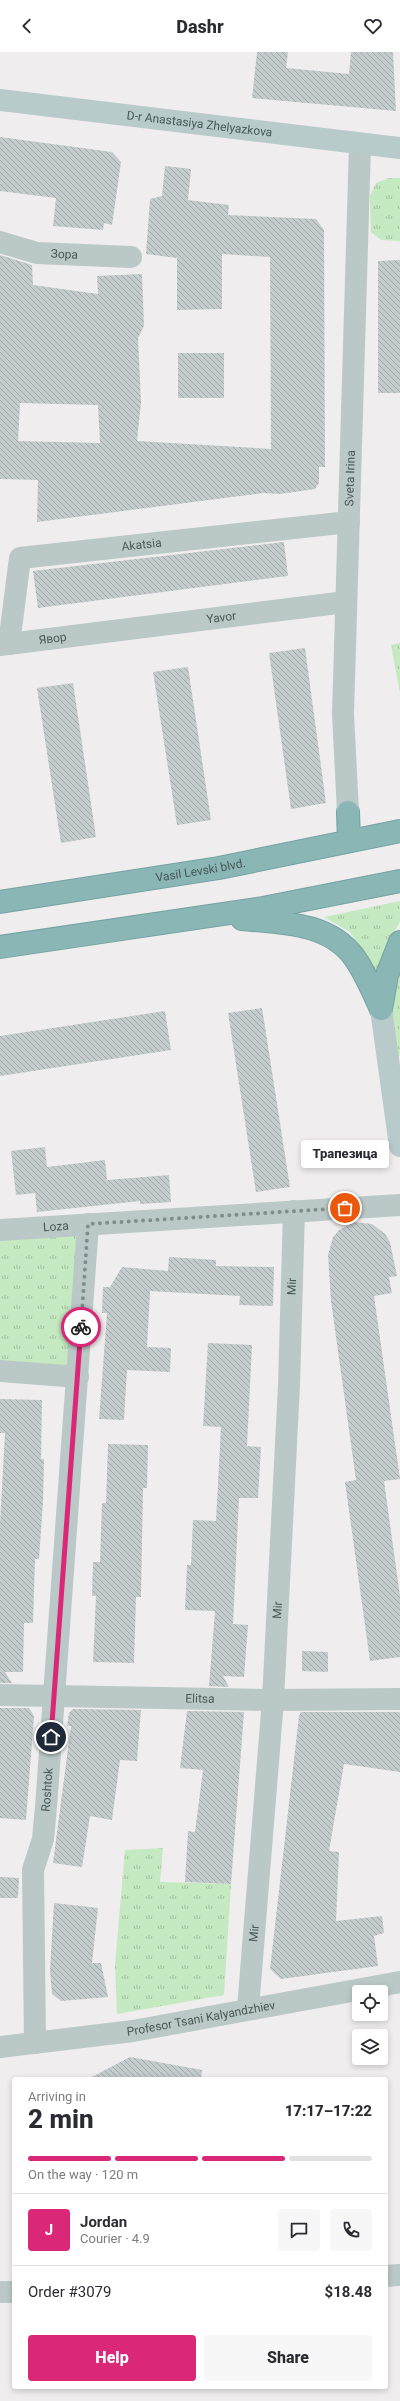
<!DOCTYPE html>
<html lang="en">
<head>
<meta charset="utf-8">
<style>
  :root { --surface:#fff; --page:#f7f7f7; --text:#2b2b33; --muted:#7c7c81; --line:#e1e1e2; --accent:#db2777 }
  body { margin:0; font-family:Roboto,sans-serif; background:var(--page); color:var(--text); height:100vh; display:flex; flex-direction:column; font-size:15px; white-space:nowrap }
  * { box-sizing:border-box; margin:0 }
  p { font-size:13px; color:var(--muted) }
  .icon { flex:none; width:22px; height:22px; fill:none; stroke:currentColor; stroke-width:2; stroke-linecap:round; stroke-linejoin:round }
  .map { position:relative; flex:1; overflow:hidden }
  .panel { position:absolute; left:12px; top:2025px; width:376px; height:312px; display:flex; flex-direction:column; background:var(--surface); border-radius:4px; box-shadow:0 2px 6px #0003 }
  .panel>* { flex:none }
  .tools { position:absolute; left:352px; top:1933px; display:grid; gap:8px }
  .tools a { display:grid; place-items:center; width:36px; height:36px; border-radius:4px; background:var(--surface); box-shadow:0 2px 6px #0003; font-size:20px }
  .pin { position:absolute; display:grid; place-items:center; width:34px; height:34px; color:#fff; margin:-17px; border:2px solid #fff; border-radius:50%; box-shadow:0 1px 4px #0007 }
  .courier { position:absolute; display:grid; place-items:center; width:40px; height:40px; margin:-20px; border:3px solid #db2777; border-radius:50%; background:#fff; color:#222; box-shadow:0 1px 5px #0007 }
  .bubble { position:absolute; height:28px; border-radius:4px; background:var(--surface); box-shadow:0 2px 6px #0003; font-size:13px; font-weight:800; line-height:28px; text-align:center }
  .overview em { font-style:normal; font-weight:800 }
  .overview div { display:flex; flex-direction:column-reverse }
  .overview { display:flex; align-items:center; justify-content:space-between; height:68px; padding:0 16px }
  h1 { font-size:26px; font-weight:800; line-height:30px }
  .bar { display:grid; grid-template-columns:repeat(4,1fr); gap:6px 4px; align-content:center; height:48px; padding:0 16px }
  .bar i { height:5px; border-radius:3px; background:var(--line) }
  .bar .selected { background:var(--accent) }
  .bar p { grid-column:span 4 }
  .line { display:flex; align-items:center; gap:10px; padding:0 16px; border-top:1px solid var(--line) }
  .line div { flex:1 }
  .round { display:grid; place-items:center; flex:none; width:42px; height:42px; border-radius:4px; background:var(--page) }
  .button { display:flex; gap:8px; margin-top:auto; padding:8px 16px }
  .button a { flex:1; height:46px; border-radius:4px; background:var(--accent); color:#fff; font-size:16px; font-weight:800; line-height:46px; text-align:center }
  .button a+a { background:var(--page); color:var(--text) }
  header { display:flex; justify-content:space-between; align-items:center; height:52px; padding:0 16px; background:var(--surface); font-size:18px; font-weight:800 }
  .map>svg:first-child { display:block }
  .grass { fill:url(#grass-tufts) }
  .building { fill:url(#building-back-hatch); fill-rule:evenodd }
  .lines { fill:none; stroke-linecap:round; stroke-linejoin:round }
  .highway-casing { stroke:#75a2a2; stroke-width:24 }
  .street { stroke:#bac8c7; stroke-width:22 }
  .secondary { stroke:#b8caca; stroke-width:22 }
  .highway { stroke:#8ab6b6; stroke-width:22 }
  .done { stroke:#828c8c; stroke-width:4; stroke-dasharray:0 7.2 }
  .route { stroke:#db2777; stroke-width:5 }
  .labels { text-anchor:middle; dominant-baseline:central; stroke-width:3; stroke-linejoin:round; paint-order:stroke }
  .street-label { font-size:12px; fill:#475857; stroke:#fff }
</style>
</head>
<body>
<header><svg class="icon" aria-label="back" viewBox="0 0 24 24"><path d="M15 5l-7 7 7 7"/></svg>Dashr<svg class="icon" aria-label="heart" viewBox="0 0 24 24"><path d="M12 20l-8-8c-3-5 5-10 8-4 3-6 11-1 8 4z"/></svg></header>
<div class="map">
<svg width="400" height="2349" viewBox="0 0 400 2349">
  <defs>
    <pattern id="grass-tufts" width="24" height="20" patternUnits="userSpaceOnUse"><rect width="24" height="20" fill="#c5e9c0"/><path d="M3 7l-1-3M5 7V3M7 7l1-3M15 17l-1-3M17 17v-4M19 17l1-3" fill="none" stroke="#a2c09f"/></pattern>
    <pattern id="building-back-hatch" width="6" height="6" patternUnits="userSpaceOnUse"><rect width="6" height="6" fill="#c4cbcc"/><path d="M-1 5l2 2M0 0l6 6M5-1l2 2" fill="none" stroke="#a1a8a8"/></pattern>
  </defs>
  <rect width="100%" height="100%" fill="#efedee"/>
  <g class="grass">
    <path d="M389,126H400V189L381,188L371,180L370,144L376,131Z"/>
    <path d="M400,591V641L391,593Z"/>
    <path d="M400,849V870L385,896L378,932L367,904L350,880L324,865Z"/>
    <path d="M400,920V1002L396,1010L391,961Z"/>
    <path d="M88,1172L78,1325L0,1318V1178Z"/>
    <path d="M163,1796L160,1830L231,1832L224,1943L117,1962L115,1913L125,1798Z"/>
  </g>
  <g class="building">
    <path d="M257,0H288L286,16L349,22L351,0H393L396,59L252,46Z"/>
    <path d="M0,85L112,100L121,110L112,173L104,171L103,178L53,174L56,146L0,139Z"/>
    <path d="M165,114L191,117L188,148L229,153L228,163L316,167L324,178L325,415H319V431L315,437L280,442L264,441L37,470L38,428L0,427V203L32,213L33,233L98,242L97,224L142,222L144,274L138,286L141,350L137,389L271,397L270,205L222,202V257L177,258V206L146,202L150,147L162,144ZM20,351L98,353L100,391L18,389Z"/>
    <path d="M400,208V341H378V209Z"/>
    <rect x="178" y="301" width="46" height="45"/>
    <path d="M284,490L288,524L38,556L33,519Z"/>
    <path d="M305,596L326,751L291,757L269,601Z"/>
    <path d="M188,615L211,768L177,773L153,620Z"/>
    <path d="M73,631L96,785L61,791L37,636Z"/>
    <path d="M262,956L290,1135L256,1140L228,961Z"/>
    <path d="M165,959L171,998L0,1024V984Z"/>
    <path d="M45,1095L47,1115L105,1108L107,1128L169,1123L171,1150L140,1152V1149L37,1160L35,1141L16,1143L11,1099Z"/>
    <path d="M355,1170L372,1172L385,1182L390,1190L397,1224L389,1225L392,1241L374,1244L400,1427L384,1429L400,1544V1605L370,1609L345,1430L356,1428L331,1249L328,1203L333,1185L339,1178Z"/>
    <path d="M169,1205L216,1208V1214L274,1215L273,1254L239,1253L240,1244L150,1239L147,1295L171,1296L170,1320L127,1318L124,1368L99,1367L107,1261H102L103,1235H110L122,1215L168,1219Z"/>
    <path d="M208,1291L252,1293L247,1394L261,1395L258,1446H239L233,1572L248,1573L244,1625L223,1624L229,1635L209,1634L215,1559L185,1558L187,1513H191L193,1468L216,1469L221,1375L203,1374Z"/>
    <path d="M0,1347L42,1348L41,1407H44L43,1450L39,1507H35L33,1571H24L23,1620H5L12,1631H0V1472L5,1381H0Z"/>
    <path d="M108,1392L148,1393L147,1436H143L141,1545H136L134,1611L93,1610L96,1544H92L93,1510H100L102,1451H106Z"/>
    <path d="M302,1599L328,1600V1620L302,1619Z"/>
    <path d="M0,1656H29L34,1664L26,1768L0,1766Z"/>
    <path d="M73,1657L141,1658L137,1709L120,1708L112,1768L90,1764L82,1815L53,1811L71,1674H67L69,1661Z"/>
    <path d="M187,1659L244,1660L231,1832L185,1830L188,1779L195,1780L203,1718L180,1716Z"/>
    <path d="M301,1660H400V1720L344,1712L329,1799L339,1800L336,1869L382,1864L384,1881L374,1884L378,1914L281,1927L270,1917L299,1664Z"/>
    <path d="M0,1825L19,1826L18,1846H0Z"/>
    <path d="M54,1851L98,1856L92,1911H101L108,1945L61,1949L52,1942L50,1918Z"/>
    <path d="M130,2005L202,2018L201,2027H88Z"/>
  </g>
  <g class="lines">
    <g class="highway-casing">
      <g id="highway">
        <path d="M348,760L349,789"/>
        <path id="s11" d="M0,850L219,816L400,779"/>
        <path d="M242,867C282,871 328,870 354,905C365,920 373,940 381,957"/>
        <path d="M0,895L263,856L400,829"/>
        <path d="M381,957L387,923L400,890"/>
      </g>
    </g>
    <g class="street">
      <path id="s1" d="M0,190L37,201L131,205"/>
      <path id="s2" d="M9,592L20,506L349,470"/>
      <path id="s3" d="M0,593L346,550"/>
      <path id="s4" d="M348,760L343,662L360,93"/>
      <path id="s5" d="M0,1178L400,1153"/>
      <path d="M0,1319L78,1325"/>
      <path id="s6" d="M0,1643L273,1648L400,1647"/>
      <path id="s7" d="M248,1956L273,1648L289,1333L294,1159"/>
      <path id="s8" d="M35,1991L33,1818L43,1787L46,1755L88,1172"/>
      <path id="s9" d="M0,1995L133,1979L400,1930"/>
      <path d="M386,2224L400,2223"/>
      <path d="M0,2240H14"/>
    </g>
    <g class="secondary">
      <path id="s10" d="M0,48L400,96"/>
      <path d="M381,957L400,1094"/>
    </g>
    <use href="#highway" class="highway"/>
  </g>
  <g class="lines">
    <path class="done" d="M81,1275L88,1172L345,1156"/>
    <path class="route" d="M51,1685L81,1275"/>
  </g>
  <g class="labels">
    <g class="street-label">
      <text stroke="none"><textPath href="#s10" startOffset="201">D-r Anastasiya Zhelyazkova</textPath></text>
      <text stroke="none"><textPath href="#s1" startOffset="66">Зора</textPath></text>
      <text stroke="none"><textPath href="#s4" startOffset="334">Sveta Irina</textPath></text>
      <text stroke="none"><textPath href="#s2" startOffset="209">Akatsia</textPath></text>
      <text stroke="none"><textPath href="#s3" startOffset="223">Yavor</textPath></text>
      <text stroke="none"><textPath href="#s3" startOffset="53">Явор</textPath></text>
      <text stroke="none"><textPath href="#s11" startOffset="203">Vasil Levski blvd.</textPath></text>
      <text stroke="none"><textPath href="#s5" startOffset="56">Loza</textPath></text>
      <text stroke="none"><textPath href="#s7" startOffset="723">Mir</textPath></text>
      <text stroke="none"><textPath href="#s7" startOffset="399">Mir</textPath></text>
      <text stroke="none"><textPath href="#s6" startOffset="200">Elitsa</textPath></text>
      <text stroke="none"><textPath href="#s8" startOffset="255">Roshtok</textPath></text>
      <text stroke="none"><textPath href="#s7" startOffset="75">Mir</textPath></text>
      <text stroke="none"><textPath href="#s9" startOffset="203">Profesor Tsani Kalyandzhiev</textPath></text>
    </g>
  </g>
</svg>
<div class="tools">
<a><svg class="icon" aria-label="locate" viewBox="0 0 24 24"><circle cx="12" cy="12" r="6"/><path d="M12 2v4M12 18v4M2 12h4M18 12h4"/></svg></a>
<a><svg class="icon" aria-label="layers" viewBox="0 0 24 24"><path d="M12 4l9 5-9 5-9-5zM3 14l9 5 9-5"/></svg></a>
</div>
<div class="pin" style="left:345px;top:1156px;background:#ea580c"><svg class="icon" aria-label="bag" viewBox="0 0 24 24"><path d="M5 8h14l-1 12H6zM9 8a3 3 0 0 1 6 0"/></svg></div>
<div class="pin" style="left:51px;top:1685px;background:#1f2937"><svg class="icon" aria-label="home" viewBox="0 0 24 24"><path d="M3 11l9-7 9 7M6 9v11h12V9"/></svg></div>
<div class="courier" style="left:81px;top:1275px"><svg class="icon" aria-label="bike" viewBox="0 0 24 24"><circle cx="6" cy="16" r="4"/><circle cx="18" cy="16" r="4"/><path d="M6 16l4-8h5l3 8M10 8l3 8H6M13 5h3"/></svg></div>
<div class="bubble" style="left:301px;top:1088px;width:88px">Трапезица</div>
<section class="panel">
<div class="overview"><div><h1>2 min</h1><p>Arriving in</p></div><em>17:17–17:22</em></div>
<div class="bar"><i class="selected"></i><i class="selected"></i><i class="selected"></i><i></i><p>On the way · 120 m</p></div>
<div class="line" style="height:72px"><b class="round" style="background:var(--accent);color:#fff">J</b><div><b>Jordan</b><p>Courier · 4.9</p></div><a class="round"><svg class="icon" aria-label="chat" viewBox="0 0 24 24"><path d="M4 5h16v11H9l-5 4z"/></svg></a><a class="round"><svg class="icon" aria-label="phone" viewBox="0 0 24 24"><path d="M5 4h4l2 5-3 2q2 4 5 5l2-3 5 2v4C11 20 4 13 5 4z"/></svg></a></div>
<div class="line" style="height:52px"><div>Order #3079</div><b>$18.48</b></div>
<div class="button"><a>Help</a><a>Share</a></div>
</section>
</div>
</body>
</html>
